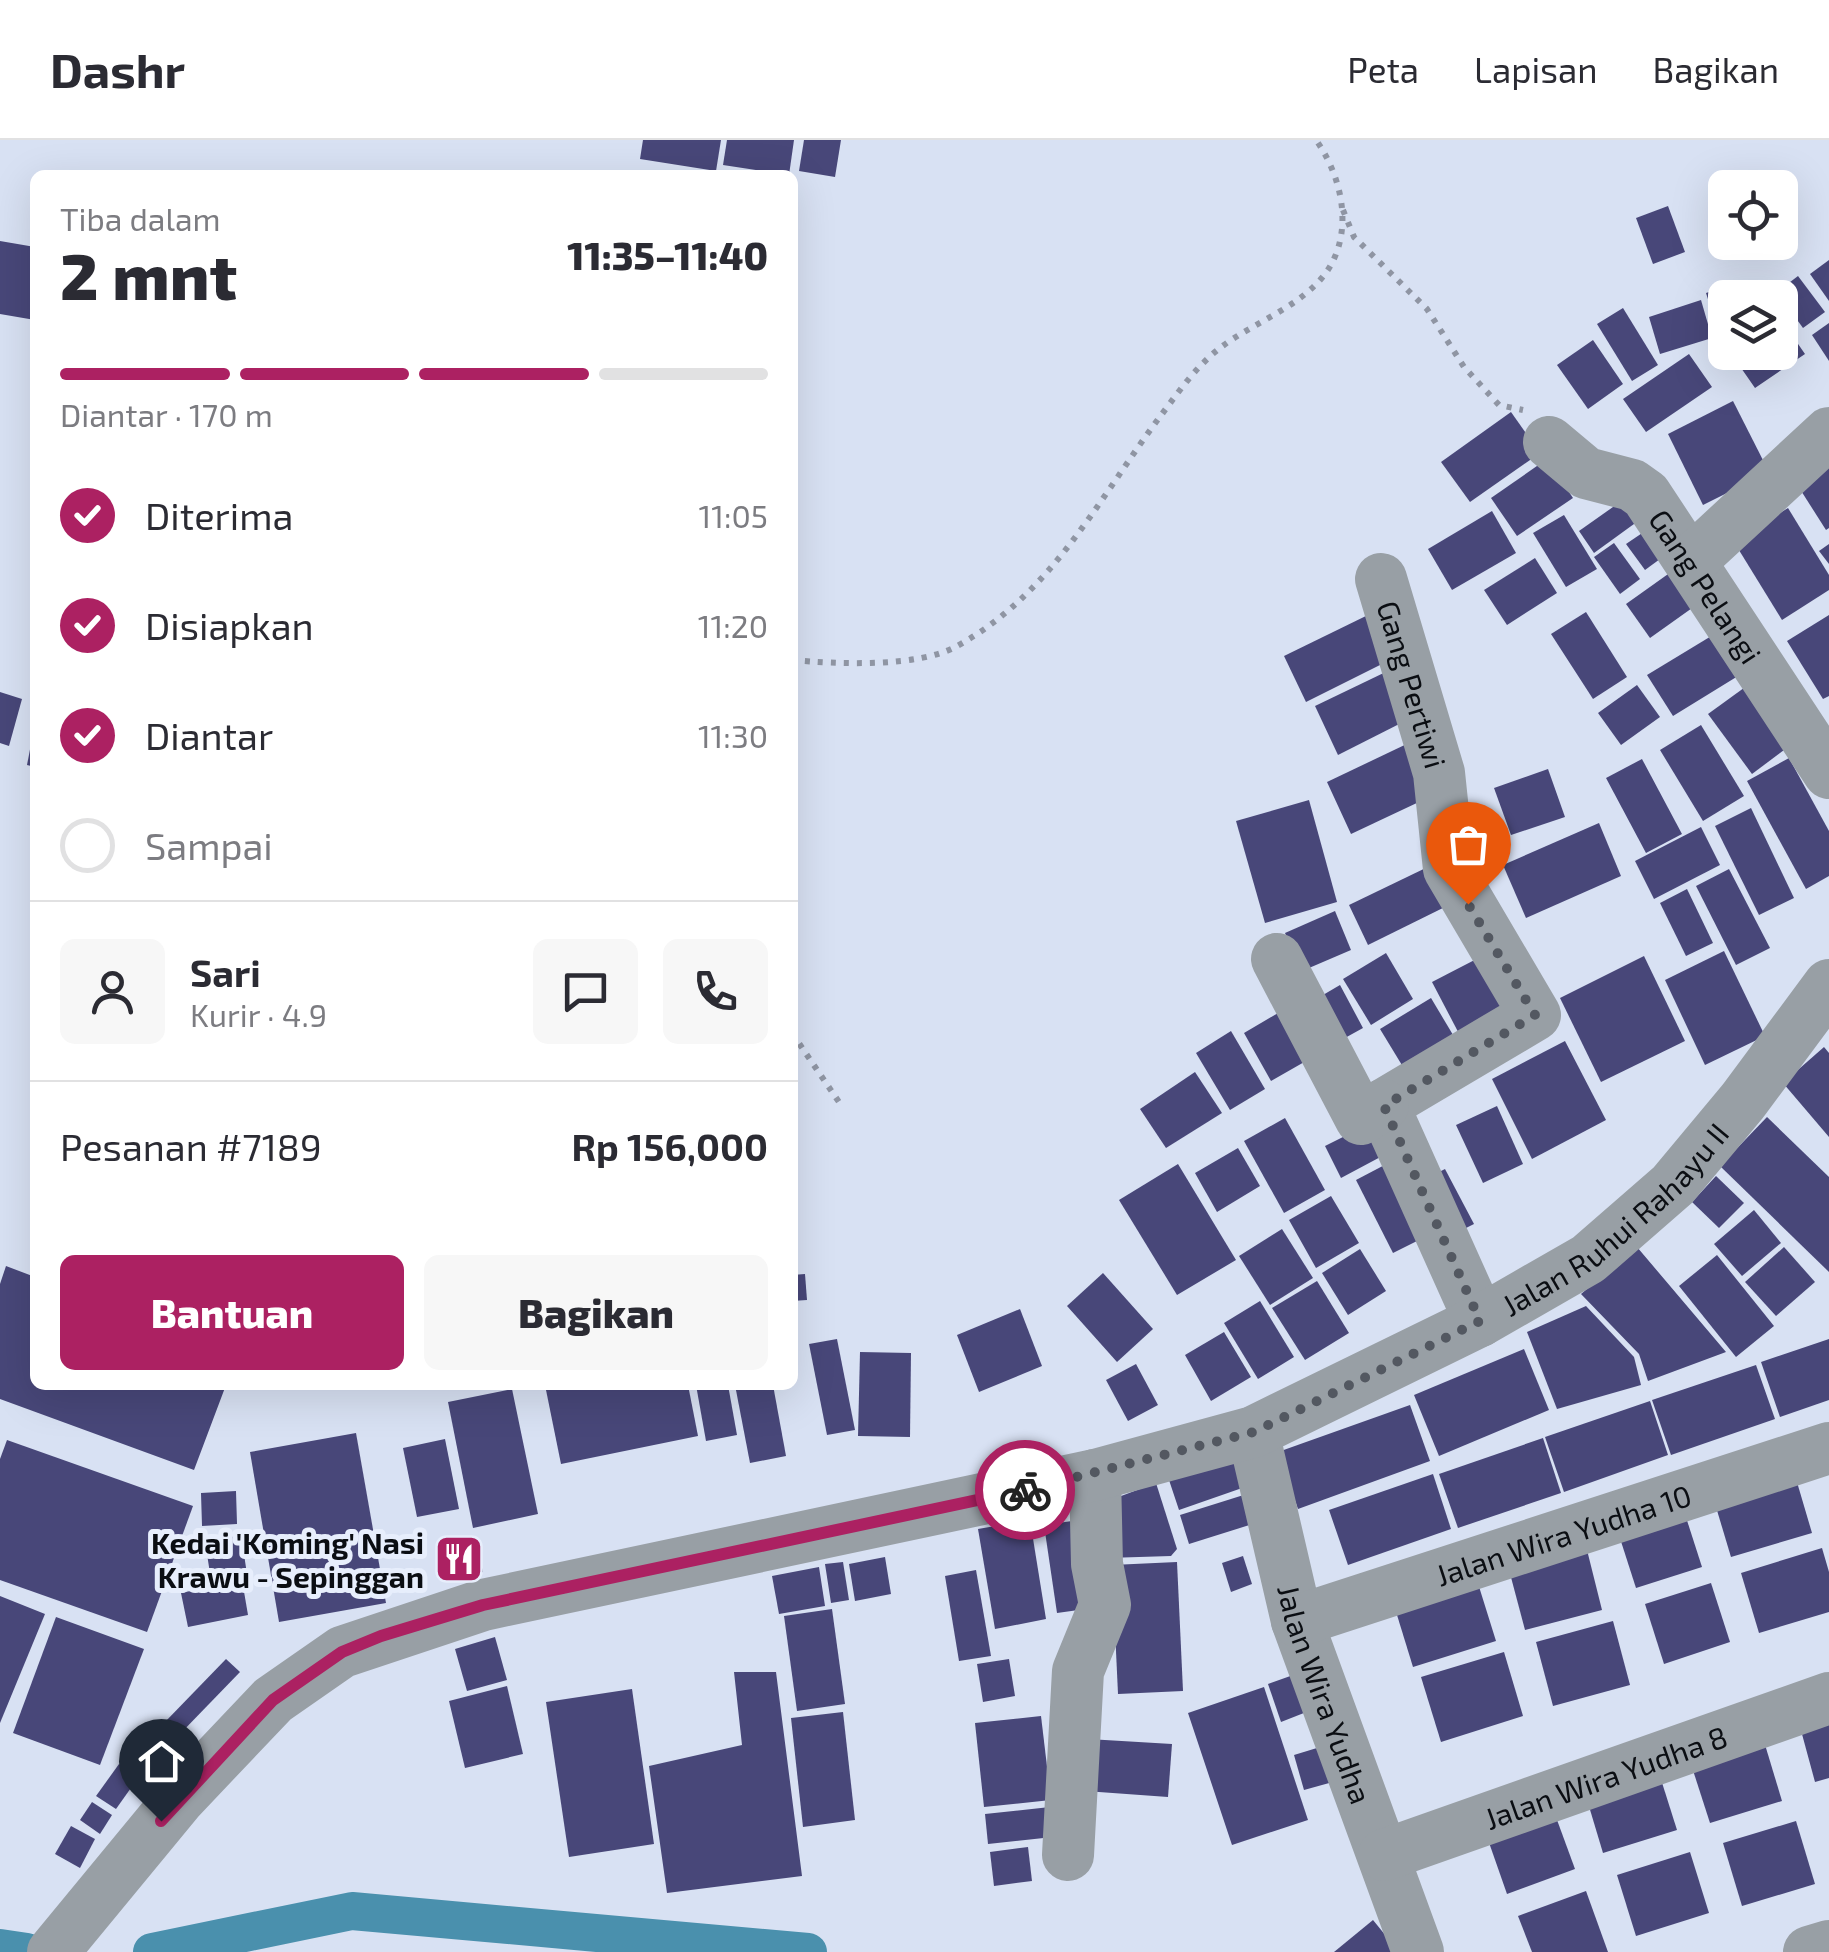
<!DOCTYPE html>
<html lang="id">
<head>
<meta charset="utf-8">
<style>
  :root { --surface:#fff; --page:#f7f7f7; --text:#2b2b33; --muted:#7c7c81; --line:#e1e1e2; --accent:#ac2162 }
  body { margin:0; font-family:"Exo 2",sans-serif; background:var(--page); color:var(--text); height:100vh; display:flex; flex-direction:column; font-size:38px; white-space:nowrap }
  * { box-sizing:border-box; margin:0 }
  p { font-size:32px; color:var(--muted) }
  .icon { flex:none; width:55px; height:55px; fill:none; stroke:currentColor; stroke-width:2; stroke-linecap:round; stroke-linejoin:round }
  .map { position:relative; flex:1; overflow:hidden }
  .details { position:absolute; left:30px; top:30px; width:768px; height:1220px; display:flex; flex-direction:column; background:var(--surface); border-radius:15px; box-shadow:0 10px 40px #0002 }
  .details>* { flex:none }
  .fabs { position:absolute; left:1708px; top:30px; display:grid; gap:20px }
  .fabs a { display:grid; place-items:center; width:90px; height:90px; border-radius:15px; background:var(--surface); box-shadow:0 10px 40px #0002; font-size:50px }
  .pin { position:absolute; display:grid; place-items:center; width:85px; height:85px; color:#fff; margin:-102px -42px; border-radius:50% 50% 50% 0; rotate:-45deg; box-shadow:0 0 10px #0007 }
  .pin .icon { rotate:45deg }
  .courier { position:absolute; display:grid; place-items:center; width:100px; height:100px; margin:-50px; border:8px solid #ac2162; border-radius:50%; background:#fff; color:#222; box-shadow:0 2px 12px #0007 }
  .summary em { font-style:normal; font-weight:800 }
  .summary div { display:flex; flex-direction:column-reverse }
  .summary { display:flex; align-items:center; justify-content:space-between; height:170px; padding:0 30px }
  h1 { font-size:65px; font-weight:800; line-height:75px }
  .bar { display:grid; grid-template-columns:repeat(4,1fr); gap:15px 10px; align-content:center; height:120px; padding:0 30px }
  .bar i { height:12px; border-radius:8px; background:var(--line) }
  .bar .current { background:var(--accent) }
  .bar p { grid-column:span 4 }
  .line { display:flex; align-items:center; gap:25px; padding:0 30px; border-top:2px solid var(--line) }
  .line div { flex:1 }
  .round { display:grid; place-items:center; flex:none; width:105px; height:105px; border-radius:15px; background:var(--page) }
  ol { padding:0 30px; list-style:none }
  li { display:flex; align-items:center; gap:30px; height:110px }
  li p { margin-inline-start:auto }
  li .icon { padding:10px; border-radius:50%; background:var(--accent); color:#fff; stroke-width:4 }
  li:last-child { color:var(--muted) }
  li i { width:55px; height:55px; border:5px solid var(--line); border-radius:50% }
  .cta { display:flex; gap:20px; margin-top:auto; padding:20px 30px }
  .cta a { flex:1; height:115px; border-radius:15px; background:var(--accent); color:#fff; font-size:40px; font-weight:800; line-height:115px; text-align:center }
  .cta a+a { background:var(--page); color:var(--text) }
  header { display:flex; align-items:center; gap:60px; box-sizing:border-box; height:140px; padding:0 50px; background:var(--surface); border-bottom:2px solid var(--line) }
  header strong { font-size:48px }
  nav { display:flex; gap:55px; margin-inline-start:auto; font-size:35px }
  .map>svg:first-child { display:block }
  .lines { fill:none; stroke-linecap:round; stroke-linejoin:round }
  .canal { stroke:#4a90ad; stroke-width:38 }
  .building { fill:#484779 }
  .path { stroke:#8f95a3; stroke-width:6; stroke-dasharray:5 8; stroke-linecap:butt }
  .minor { stroke:#989fa5; stroke-width:52 }
  .done { stroke:#535861; stroke-width:10; stroke-dasharray:0 18 }
  .route { stroke:#ac2162; stroke-width:12 }
  .labels { text-anchor:middle; dominant-baseline:central; stroke-width:10; stroke-linejoin:round; paint-order:stroke }
  .street-label { font-size:30px; fill:#0b0e13; stroke:#e7eefc }
  .poi-label { font-size:30px; font-weight:bold; fill:#0b0e13; stroke:#e7eefc; text-anchor:end }
</style>
</head>
<body>
<header>
<strong>Dashr</strong>
<nav><a>Peta</a><a>Lapisan</a><a>Bagikan</a></nav>
</header>
<div class="map">
<svg width="1829" height="1812" viewBox="0 0 1829 1812">
  <rect width="100%" height="100%" fill="#d8e1f3"/>
  <g class="lines">
    <g class="canal">
      <path d="M0,1808L27,1812"/>
      <path d="M152,1812L352,1771L808,1812"/>
    </g>
  </g>
  <g class="building">
    <path d="M643,0H721L716,31L640,19Z"/>
    <path d="M727,0H794L789,35L723,25Z"/>
    <path d="M804,0H841L835,37L799,31Z"/>
    <path d="M1668,66L1685,112L1653,124L1636,78Z"/>
    <path d="M0,101L35,107V180L0,174Z"/>
    <path d="M1829,120V161L1810,134Z"/>
    <path d="M1798,136L1825,172L1803,188L1777,152Z"/>
    <path d="M1741,141L1746,158H1725V191L1719,193L1706,153Z"/>
    <path d="M1701,160L1712,198L1660,214L1649,177Z"/>
    <path d="M1623,168L1658,225L1632,241L1597,184Z"/>
    <path d="M1780,178L1805,214L1755,248L1730,212H1780Z"/>
    <path d="M1829,183V221L1812,195Z"/>
    <path d="M1593,200L1623,244L1588,269L1557,225Z"/>
    <path d="M1689,214L1712,247L1646,292L1623,259Z"/>
    <path d="M1733,261L1769,332L1703,365L1668,294Z"/>
    <path d="M1511,272L1540,313L1470,362L1441,322Z"/>
    <path d="M1547,319L1573,358L1517,396L1491,358Z"/>
    <path d="M1829,327V388L1826,390L1798,346Z"/>
    <path d="M1630,355L1645,376L1594,413L1579,391Z"/>
    <path d="M1788,368L1829,435V450L1782,480L1734,402Z"/>
    <path d="M1492,371L1516,413L1452,450L1428,409Z"/>
    <path d="M1564,375L1597,429L1566,447L1533,393Z"/>
    <path d="M1657,383L1675,408L1645,430L1626,404Z"/>
    <path d="M1614,403L1640,439L1620,454L1594,417Z"/>
    <path d="M1829,404V424L1819,411Z"/>
    <path d="M1535,418L1557,453L1507,485L1484,450Z"/>
    <path d="M1685,422L1709,456L1650,498L1626,464Z"/>
    <path d="M1586,472L1627,537L1593,559L1551,494Z"/>
    <path d="M1370,474L1392,519L1306,562L1284,516Z"/>
    <path d="M1829,475V556L1823,559L1787,501Z"/>
    <path d="M1713,495L1738,536L1673,576L1647,535Z"/>
    <path d="M1394,528L1417,575L1338,615L1315,566Z"/>
    <path d="M1637,545L1660,577L1621,605L1598,573Z"/>
    <path d="M1748,545L1792,604L1752,634L1708,574Z"/>
    <path d="M0,552L22,559L9,606L0,603Z"/>
    <path d="M1701,585L1744,656L1703,681L1660,610Z"/>
    <path d="M33,594H35V627L27,625Z"/>
    <path d="M1413,601L1438,653L1351,694L1327,642Z"/>
    <path d="M1789,618L1829,691V736L1806,749L1747,641Z"/>
    <path d="M1642,619L1682,694L1646,713L1606,638Z"/>
    <path d="M1548,629L1565,677L1511,695L1494,648Z"/>
    <path d="M1309,660L1337,762L1265,783L1236,681Z"/>
    <path d="M1751,668L1794,758L1759,775L1715,686Z"/>
    <path d="M1599,683L1621,736L1526,778L1503,725Z"/>
    <path d="M1701,687L1720,725L1654,759L1635,721Z"/>
    <path d="M1434,724L1453,763L1368,805L1349,765Z"/>
    <path d="M1729,729L1770,808L1736,825L1696,746Z"/>
    <path d="M1687,749L1713,803L1686,816L1660,763Z"/>
    <path d="M1335,771L1351,810L1302,831L1285,793Z"/>
    <path d="M1724,811L1765,896L1705,925L1665,840Z"/>
    <path d="M1490,812L1524,876L1466,907L1432,842Z"/>
    <path d="M1386,813L1413,859L1371,885L1343,839Z"/>
    <path d="M1644,816L1685,901L1601,942L1560,858Z"/>
    <path d="M1340,845L1363,888L1334,904L1311,862Z"/>
    <path d="M1431,858L1462,910L1411,940L1380,889Z"/>
    <path d="M1285,869L1313,917L1271,941L1244,893Z"/>
    <path d="M1231,891L1265,949L1230,970L1196,913Z"/>
    <path d="M1565,901L1606,980L1532,1019L1492,939Z"/>
    <path d="M1824,907L1829,913V997L1783,943Z"/>
    <path d="M1195,932L1222,973L1166,1008L1140,969Z"/>
    <path d="M1497,966L1523,1024L1483,1043L1456,985Z"/>
    <path d="M1767,977L1829,1037V1132L1720,1026Z"/>
    <path d="M1285,978L1325,1050L1284,1073L1244,1001Z"/>
    <path d="M1371,983L1386,1014L1341,1038L1325,1006Z"/>
    <path d="M1238,1008L1260,1046L1217,1072L1195,1033Z"/>
    <path d="M1396,1019L1433,1093L1393,1113L1356,1040Z"/>
    <path d="M1178,1024L1236,1120L1177,1155L1119,1060Z"/>
    <path d="M1445,1029L1474,1084L1450,1096L1421,1041Z"/>
    <path d="M1716,1036L1744,1063L1719,1088L1692,1062Z"/>
    <path d="M1331,1056L1359,1103L1316,1128L1289,1080Z"/>
    <path d="M1754,1070L1781,1103L1742,1136L1714,1104Z"/>
    <path d="M1282,1089L1313,1138L1270,1165L1239,1116Z"/>
    <path d="M1637,1107L1726,1212L1648,1241L1639,1214L1581,1154Z"/>
    <path d="M1784,1107L1815,1142L1776,1176L1745,1142Z"/>
    <path d="M1360,1109L1386,1151L1348,1175L1322,1133Z"/>
    <path d="M1717,1115L1774,1186L1736,1217L1679,1146Z"/>
    <path d="M6,1126L35,1137V1245H226L194,1330L0,1259V1144Z"/>
    <path d="M1103,1133L1153,1189L1117,1222L1067,1166Z"/>
    <path d="M805,1134L807,1160L792,1161V1135Z"/>
    <path d="M1317,1141L1349,1193L1305,1220L1272,1168Z"/>
    <path d="M1260,1161L1294,1217L1258,1239L1224,1183Z"/>
    <path d="M1586,1166L1634,1217L1641,1245L1557,1269L1527,1192Z"/>
    <path d="M1020,1169L1042,1226L979,1252L957,1195Z"/>
    <path d="M1224,1192L1251,1237L1211,1261L1185,1215Z"/>
    <path d="M837,1199L855,1290L827,1295L809,1204Z"/>
    <path d="M1829,1199V1260L1780,1277L1761,1222Z"/>
    <path d="M1524,1209L1549,1270L1439,1316L1414,1255Z"/>
    <path d="M860,1212L911,1213L910,1297L858,1296Z"/>
    <path d="M1136,1224L1158,1265L1128,1281L1106,1240Z"/>
    <path d="M1756,1225L1775,1279L1671,1315L1652,1260Z"/>
    <path d="M545,1245H688L698,1296L561,1324Z"/>
    <path d="M696,1245H728L737,1295L706,1301Z"/>
    <path d="M735,1245H773L786,1316L750,1323Z"/>
    <path d="M512,1249L538,1374L473,1388L448,1262Z"/>
    <path d="M1650,1261L1668,1315L1564,1352L1545,1297Z"/>
    <path d="M1410,1265L1430,1321L1298,1369L1278,1312Z"/>
    <path d="M356,1293L386,1463L279,1482L250,1312Z"/>
    <path d="M1543,1298L1561,1353L1458,1388L1439,1334Z"/>
    <path d="M445,1299L459,1369L417,1377L403,1308Z"/>
    <path d="M7,1300L193,1366L147,1492L0,1440V1319Z"/>
    <path d="M1236,1317L1245,1347L1179,1370L1169,1340Z"/>
    <path d="M1794,1332L1812,1393L1731,1417L1713,1357Z"/>
    <path d="M1433,1334L1451,1389L1348,1425L1329,1370Z"/>
    <path d="M1156,1343L1177,1409L1171,1416L1107,1418L1105,1362Z"/>
    <path d="M236,1351L237,1384L202,1386L201,1353Z"/>
    <path d="M1250,1353L1259,1382L1189,1404L1180,1375Z"/>
    <path d="M1683,1368L1702,1427L1636,1448L1617,1389Z"/>
    <path d="M1086,1379L1100,1467L1057,1473L1044,1385Z"/>
    <path d="M1030,1380L1046,1479L995,1489L978,1389Z"/>
    <path d="M241,1395L247,1434L211,1440L205,1401Z"/>
    <path d="M474,1396L483,1432L444,1442L436,1406Z"/>
    <path d="M1586,1406L1602,1470L1525,1490L1508,1426Z"/>
    <path d="M1822,1408L1829,1432V1472L1759,1493L1741,1433Z"/>
    <path d="M1243,1416L1252,1444L1231,1452L1222,1423Z"/>
    <path d="M885,1417L891,1454L855,1461L849,1424Z"/>
    <path d="M843,1422L849,1460L831,1463L825,1424Z"/>
    <path d="M1177,1422L1183,1551L1118,1554L1112,1425Z"/>
    <path d="M819,1427L825,1466L779,1474L772,1436Z"/>
    <path d="M976,1430L991,1516L959,1521L945,1436Z"/>
    <path d="M1476,1437L1496,1501L1413,1527L1393,1462Z"/>
    <path d="M242,1440L248,1475L188,1487L181,1453Z"/>
    <path d="M1711,1443L1730,1502L1664,1524L1645,1464Z"/>
    <path d="M0,1456L45,1474L0,1583Z"/>
    <path d="M832,1469L845,1564L797,1571L784,1476Z"/>
    <path d="M56,1477L144,1509L100,1625L13,1593Z"/>
    <path d="M1613,1481L1630,1545L1553,1566L1536,1502Z"/>
    <path d="M495,1497L507,1540L467,1551L455,1509Z"/>
    <path d="M1504,1512L1523,1576L1441,1602L1421,1537Z"/>
    <path d="M226,1519L240,1532L179,1595L165,1582Z"/>
    <path d="M1009,1519L1015,1556L983,1562L977,1524Z"/>
    <path d="M734,1532H776L802,1736L667,1753L649,1626L742,1605Z"/>
    <path d="M1296,1534L1309,1571L1281,1582L1268,1544Z"/>
    <path d="M507,1546L523,1614L465,1628L449,1561Z"/>
    <path d="M1264,1547L1308,1680L1232,1705L1188,1573Z"/>
    <path d="M632,1549L654,1704L569,1717L546,1562Z"/>
    <path d="M843,1572L855,1680L803,1687L791,1578Z"/>
    <path d="M1829,1575V1638L1815,1642L1799,1583Z"/>
    <path d="M1041,1576L1051,1660L984,1667L975,1583Z"/>
    <path d="M155,1580L174,1598L142,1631L123,1613Z"/>
    <path d="M1763,1598L1782,1661L1710,1683L1690,1621Z"/>
    <path d="M1088,1599L1172,1604L1168,1657L1085,1651Z"/>
    <path d="M1330,1604L1340,1640L1304,1650L1294,1615Z"/>
    <path d="M119,1624L138,1638L116,1669L96,1656Z"/>
    <path d="M1658,1630L1677,1690L1603,1713L1585,1653Z"/>
    <path d="M92,1662L112,1675L100,1694L80,1680Z"/>
    <path d="M1059,1666L1062,1696L988,1704L985,1674Z"/>
    <path d="M1553,1669L1575,1729L1507,1754L1486,1694Z"/>
    <path d="M1796,1681L1815,1744L1742,1766L1723,1703Z"/>
    <path d="M71,1686L95,1699L80,1728L55,1714Z"/>
    <path d="M1028,1707L1032,1741L994,1746L990,1712Z"/>
    <path d="M1690,1712L1709,1773L1636,1796L1617,1735Z"/>
    <path d="M1586,1751L1608,1812H1532L1518,1776Z"/>
    <path d="M1373,1780L1399,1812H1334Z"/>
  </g>
  <g class="lines">
    <g class="path">
      <path d="M1343,70L1354,97L1427,169L1464,227L1499,265L1523,270"/>
      <path d="M792,520C837,524 918,528 957,506C1049,456 1096,364 1156,282C1175,257 1194,228 1220,208C1257,179 1318,162 1336,114C1351,76 1338,31 1316,0"/>
      <path d="M792,893L841,965"/>
    </g>
    <g class="minor">
      <path id="s1" d="M1549,302L1586,333L1632,345L1646,355L1829,633"/>
      <path d="M1692,420L1829,293"/>
      <path id="s2" d="M1381,439L1439,633L1449,729L1535,875L1383,965L1480,1181"/>
      <path d="M1277,819L1361,979L1383,965"/>
      <path id="s3" d="M1253,1292L1297,1481L1418,1812"/>
      <path id="s4" d="M1297,1481L1829,1308"/>
      <path d="M1068,1715L1078,1531L1105,1465L1097,1424L1095,1335"/>
      <path id="s5" d="M1384,1715L1829,1558"/>
      <path id="s6" d="M53,1812L180,1658L273,1560L342,1512L483,1465L1095,1335L1253,1292L1480,1181L1588,1119L1673,1045L1743,961L1829,845"/>
      <path d="M1809,1812L1829,1806"/>
    </g>
  </g>
  <g class="lines">
    <path class="done" d="M1025,1350L1254,1292L1480,1181L1384,966L1535,875L1468,764"/>
    <path class="route" d="M161,1681L273,1560L342,1512L381,1496L483,1465L1025,1350"/>
  </g>
  <defs>
    <g id="restaurant-square" transform="scale(2.5)"><rect x="-9" y="-9" width="18" height="18" rx="4" fill="#ac2162" stroke="#e7eefc"/><path d="M-5-6h1v4h1v-4h1v4h1v-4h1v5L-1.5 .5V6h-2V.5L-5-1ZM5-6V6H3V1.5H1.5Q1.5-4 5-6Z" fill="#fff"/></g>
  </defs>
  <g fill-rule="evenodd">
    <use href="#restaurant-square" x="459" y="1419"/>
  </g>
  <g class="labels">
    <g class="street-label">
      <text stroke="none"><textPath href="#s1" startOffset="222">Gang Pelangi</textPath></text>
      <text stroke="none"><textPath href="#s2" startOffset="110">Gang Pertiwi</textPath></text>
      <text stroke="none"><textPath href="#s6" startOffset="1780">Jalan Ruhui Rahayu II</textPath></text>
      <text stroke="none"><textPath href="#s4" startOffset="280">Jalan Wira Yudha 10</textPath></text>
      <text stroke="none"><textPath href="#s3" startOffset="272">Jalan Wira Yudha</textPath></text>
      <text stroke="none"><textPath href="#s5" startOffset="235">Jalan Wira Yudha 8</textPath></text>
    </g>
    <g class="poi-label">
      <text x="424" y="1402">Kedai 'Koming' Nasi<tspan x="424" dy="34">Krawu - Sepinggan</tspan></text>
    </g>
  </g>
</svg>
<div class="fabs">
<a><svg class="icon" aria-label="locate" viewBox="0 0 24 24"><circle cx="12" cy="12" r="6"/><path d="M12 2v4M12 18v4M2 12h4M18 12h4"/></svg></a>
<a><svg class="icon" aria-label="layers" viewBox="0 0 24 24"><path d="M12 4l9 5-9 5-9-5zM3 14l9 5 9-5"/></svg></a>
</div>
<div class="pin" style="left:1468px;top:764px;background:#ea580c"><svg class="icon" aria-label="bag" viewBox="0 0 24 24"><path d="M5 8h14l-1 12H6zM9 8a3 3 0 0 1 6 0"/></svg></div>
<div class="pin" style="left:161px;top:1681px;background:#1f2937"><svg class="icon" aria-label="home" viewBox="0 0 24 24"><path d="M3 11l9-7 9 7M6 9v11h12V9"/></svg></div>
<div class="courier" style="left:1025px;top:1350px"><svg class="icon" aria-label="bike" viewBox="0 0 24 24"><circle cx="6" cy="16" r="4"/><circle cx="18" cy="16" r="4"/><path d="M6 16l4-8h5l3 8M10 8l3 8H6M13 5h3"/></svg></div>
<section class="details">
<div class="summary"><div><h1>2 mnt</h1><p>Tiba dalam</p></div><em>11:35–11:40</em></div>
<div class="bar"><i class="current"></i><i class="current"></i><i class="current"></i><i></i><p>Diantar · 170 m</p></div>
<ol>
<li><svg class="icon" aria-label="check" viewBox="0 0 24 24"><path d="M5 12l5 5 9-10"/></svg>Diterima<p>11:05</p></li>
<li><svg class="icon" aria-label="check" viewBox="0 0 24 24"><path d="M5 12l5 5 9-10"/></svg>Disiapkan<p>11:20</p></li>
<li><svg class="icon" aria-label="check" viewBox="0 0 24 24"><path d="M5 12l5 5 9-10"/></svg>Diantar<p>11:30</p></li>
<li><i></i>Sampai</li>
</ol>
<div class="line" style="height:180px"><a class="round"><svg class="icon" aria-label="person" viewBox="0 0 24 24"><circle cx="12" cy="8" r="4"/><path d="M4 21q1-7 8-7t8 7"/></svg></a><div><b>Sari</b><p>Kurir · 4.9</p></div><a class="round"><svg class="icon" aria-label="chat" viewBox="0 0 24 24"><path d="M4 5h16v11H9l-5 4z"/></svg></a><a class="round"><svg class="icon" aria-label="phone" viewBox="0 0 24 24"><path d="M5 4h4l2 5-3 2q2 4 5 5l2-3 5 2v4C11 20 4 13 5 4z"/></svg></a></div>
<div class="line" style="height:130px"><div>Pesanan #7189</div><b>Rp 156,000</b></div>
<div class="cta"><a>Bantuan</a><a>Bagikan</a></div>
</section>
</div>
</body>
</html>
